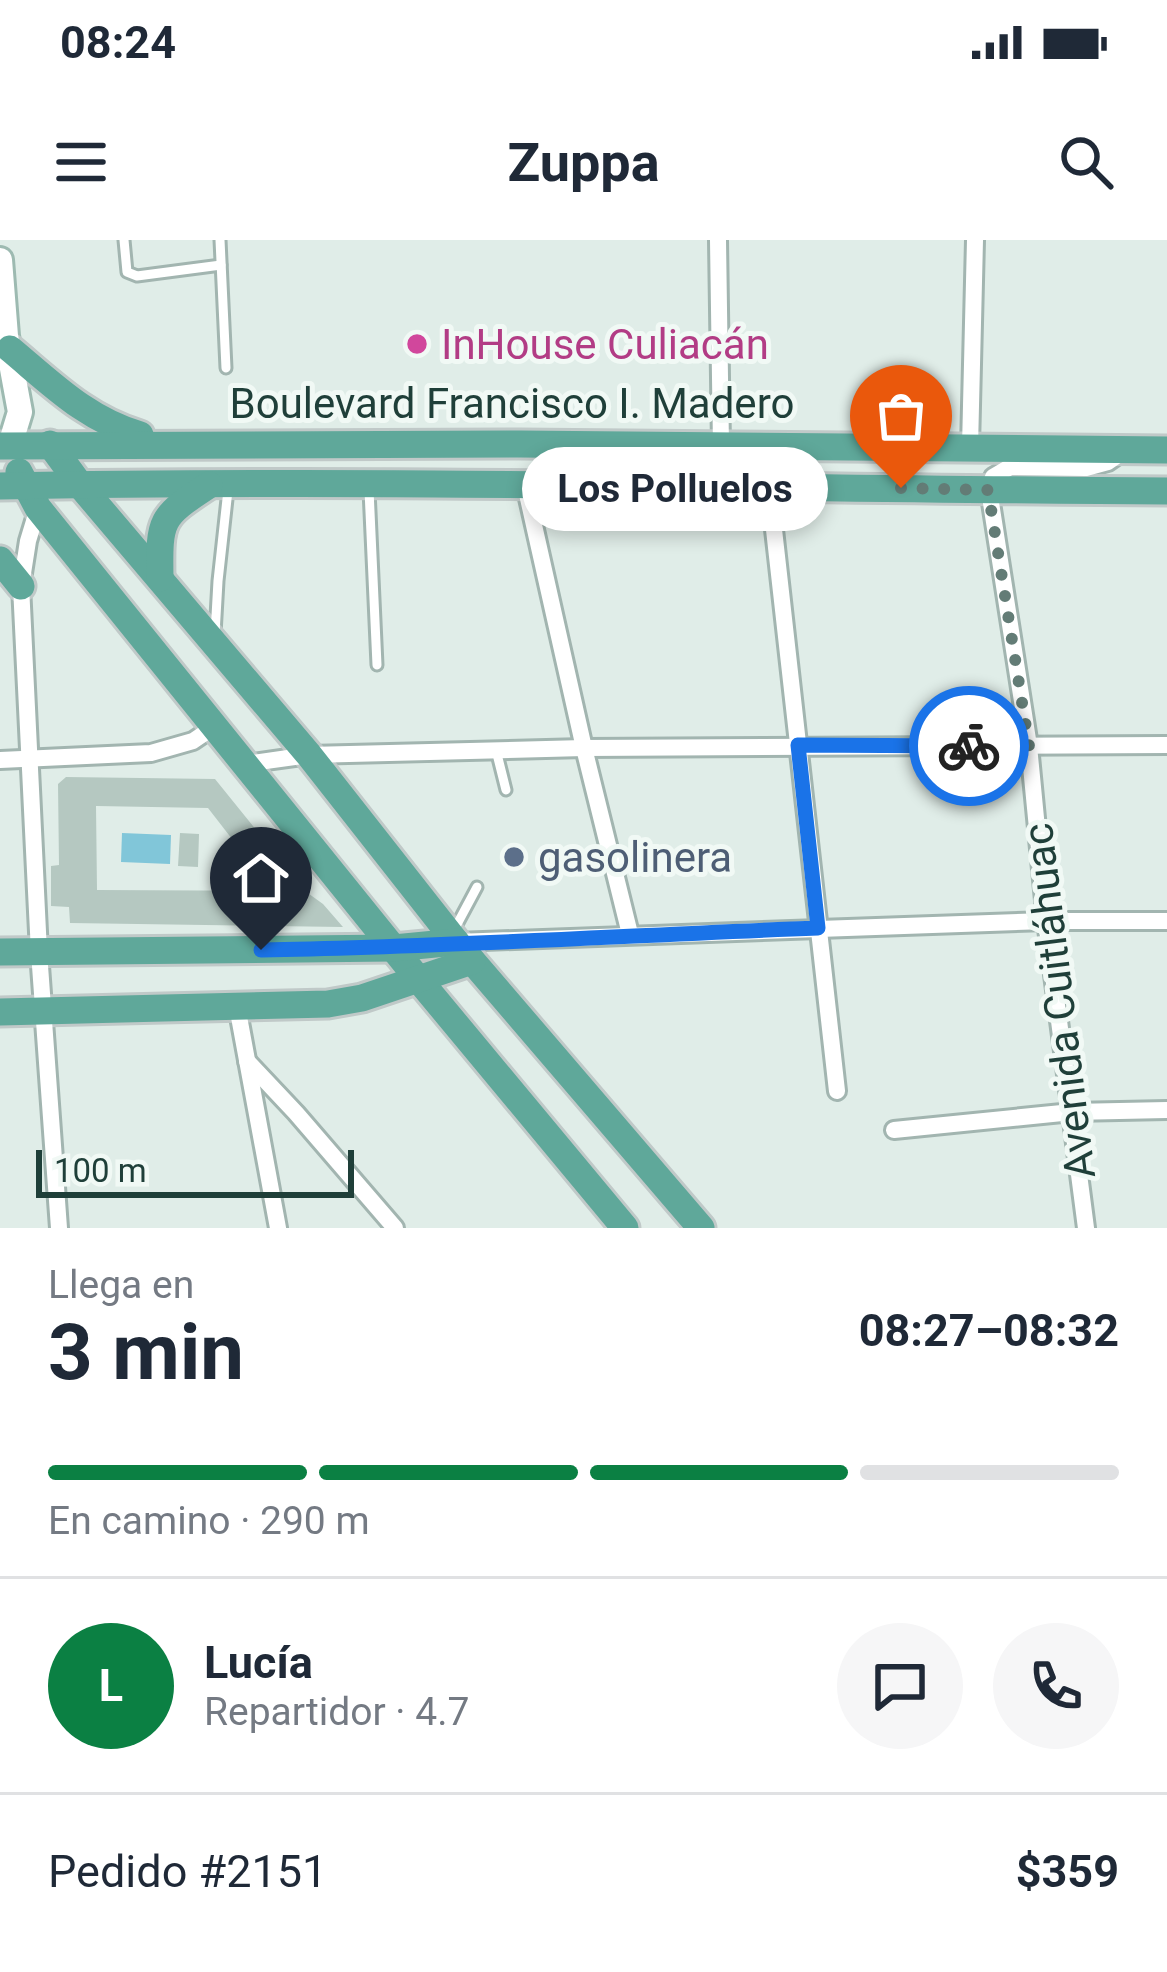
<!DOCTYPE html>
<html lang="es">
<head>
<meta charset="utf-8">
<style>
  :root { --surface:#fff; --page:#f6f6f7; --text:#1f2937; --muted:#747a83; --line:#e0e1e3; --accent:#0b8043 }
  body { margin:0; font-family:Roboto,sans-serif; background:var(--page); color:var(--text); height:100vh; display:flex; flex-direction:column; font-size:45px; white-space:nowrap }
  * { box-sizing:border-box; margin:0 }
  p { font-size:39px; color:var(--muted) }
  .icon { flex:none; width:66px; height:66px; fill:none; stroke:currentColor; stroke-width:2; stroke-linecap:round; stroke-linejoin:round }
  .map { position:relative; height:988px; overflow:hidden }
  .panel { display:flex; flex-direction:column; background:var(--surface); flex:1 }
  .panel>* { flex:none }
  .scale { position:absolute; left:36px; bottom:30px; width:318px; box-sizing:border-box; padding-left:12px; border:6px solid #1f3f39; border-top:0; font-size:33px; line-height:42px; white-space:nowrap; color:#1f3f39; -webkit-text-stroke:9px #f1f9f5; paint-order:stroke }
  .pin { position:absolute; display:grid; place-items:center; width:102px; height:102px; color:#fff; margin:-123px -51px; border-radius:50% 50% 50% 0; rotate:-45deg; box-shadow:0 0 12px #0007 }
  .pin .icon { rotate:45deg }
  .courier { position:absolute; display:grid; place-items:center; width:120px; height:120px; margin:-60px; border:9px solid #1a73e8; border-radius:50%; background:#fff; color:#222; box-shadow:0 3px 15px #0007 }
  .bubble { position:absolute; height:84px; border-radius:42px; background:var(--surface); box-shadow:0 6px 18px #0003; font-size:39px; font-weight:700; line-height:84px; text-align:center }
  .overview em { font-style:normal; font-weight:700 }
  .overview div { display:flex; flex-direction:column-reverse }
  .overview { display:flex; align-items:center; justify-content:space-between; height:204px; padding:0 48px }
  h1 { font-size:78px; font-weight:700; line-height:90px }
  .bar { display:grid; grid-template-columns:repeat(4,1fr); gap:18px 12px; align-content:center; height:144px; padding:0 48px }
  .bar i { height:15px; border-radius:9px; background:var(--line) }
  .bar .current { background:var(--accent) }
  .bar p { grid-column:span 4 }
  .line { display:flex; align-items:center; gap:30px; padding:0 48px; border-top:3px solid var(--line) }
  .line div { flex:1 }
  .round { display:grid; place-items:center; flex:none; width:126px; height:126px; border-radius:63px; background:var(--page) }
  .status { display:flex; justify-content:space-between; align-items:center; height:84px; padding:0 60px; background:var(--surface); direction:ltr }
  .status svg { height:33px; fill:currentColor }
  header { display:flex; justify-content:space-between; align-items:center; height:156px; padding:0 48px; background:var(--surface); font-size:54px; font-weight:700 }
  .map>svg:first-child { display:block }
  .water { fill:#81c6d9 }
  .building { fill:#b5c8c1 }
  .lines { fill:none; stroke-linecap:round; stroke-linejoin:round }
  .service-casing { stroke:#a2b5b0; stroke-width:15 }
  .minor-casing { stroke:#a2b5b0; stroke-width:22 }
  .secondary-casing { stroke:#9dbab1; stroke-width:30 }
  .primary-casing { stroke:#c0c9c8; stroke-width:33 }
  .service { stroke:#fff; stroke-width:9 }
  .minor { stroke:#fff; stroke-width:16 }
  .secondary { stroke:#fff; stroke-width:24 }
  .primary { stroke:#5fa89a; stroke-width:27 }
  .done { stroke:#637c76; stroke-width:12; stroke-dasharray:0 21.6 }
  .route { stroke:#1a73e8; stroke-width:15 }
  .hotel-dot { fill:#d1479c; stroke:#f1f9f5; stroke-width:4.5 }
  .service-dot { fill:#5c6f8a; stroke:#f1f9f5; stroke-width:4.5 }
  .labels { text-anchor:middle; dominant-baseline:central; stroke-width:10; stroke-linejoin:round; paint-order:stroke }
  .hotel-label { font-size:42px; fill:#b23c85; stroke:#f1f9f5; text-anchor:start }
  .street-label { font-size:42px; fill:#1f3f39; stroke:#f1f9f5 }
  .service-label { font-size:42px; fill:#4e5e75; stroke:#f1f9f5; text-anchor:start }
</style>
</head>
<body>
<div class="status"><b>08:24</b><svg viewBox="0 0 49 12"><path d="M0 12V9h3v3zM5 12V6h3v6zM10 12V3h3v9zM15 12V0h3v12zM26 1h20v11H26zM47 4h2v5h-2z"/></svg></div>
<header><svg class="icon" aria-label="menu" viewBox="0 0 24 24"><path d="M4 6h16M4 12h16M4 18h16"/></svg>Zuppa<svg class="icon" aria-label="search" viewBox="0 0 24 24"><circle cx="10" cy="10" r="6"/><path d="M15 15l6 6"/></svg></header>
<div class="map">
<svg width="1167" height="988" viewBox="0 0 1167 988">
  <rect width="100%" height="100%" fill="#e0ede8"/>
  <path class="water" d="M122,593L171,595L170,624L121,622Z"/>
  <g class="building">
    <path d="M66,537L215,539L278,617L253,626L208,568L96,566L97,650L305,651L323,664L343,687L70,683L69,667L51,666V626L59,625L58,544Z"/>
    <path d="M180,593L199,594L198,627L178,626Z"/>
  </g>
  <g class="lines">
    <g class="service-casing">
      <g id="service">
        <path d="M124,0L127,32L137,36L221,25"/>
        <path d="M220,0L226,128"/>
        <path d="M369,250L377,425"/>
        <path d="M215,394L218,341L228,250"/>
        <path d="M496,510L506,550"/>
        <path d="M454,690L477,647"/>
      </g>
    </g>
    <g class="minor-casing">
      <g id="minor">
        <path d="M718,0L721,206"/>
        <path d="M970,207L975,0"/>
        <path d="M525,245L584,508L630,694"/>
        <path d="M769,245L837,851"/>
        <path d="M38,268L28,301L21,346L39,712L59,988"/>
        <path d="M0,520L151,513L193,501L215,486"/>
        <path d="M245,524L309,515L584,508L1167,505"/>
        <path d="M456,702L1046,681H1167"/>
        <path d="M237,766L278,988"/>
        <path d="M247,821L296,873L395,988"/>
        <path d="M894,890L1072,872L1167,870"/>
        <path d="M1086,988L1046,681L1029,506L989,250L993,237L1010,227L1086,228L1108,222L1121,213"/>
      </g>
    </g>
    <g class="secondary-casing">
      <path id="secondary" d="M0,20L6,96L20,172L10,205"/>
    </g>
    <g class="primary-casing">
      <g id="primary">
        <path d="M10,109C52,144 86,179 140,195"/>
        <path d="M50,204L80,245L309,515L456,702L701,988"/>
        <path d="M0,206L520,204L1167,210"/>
        <path d="M19,232L38,268L419,740L625,988"/>
        <path d="M0,246C389,239 778,249 1167,251"/>
        <path d="M0,320L21,346"/>
        <path d="M160,338C159,279 160,277 209,245"/>
        <path d="M0,712L394,708L456,702"/>
        <path d="M0,772L328,764L362,758L472,721"/>
      </g>
    </g>
    <use href="#service" class="service"/>
    <use href="#minor" class="minor"/>
    <use href="#secondary" class="secondary"/>
    <use href="#primary" class="primary"/>
  </g>
  <g class="lines">
    <path class="done" d="M901,248L988,250L1029,506H969"/>
    <path class="route" d="M261,710C447,707 632,695 818,688L798,505L969,506"/>
  </g>
  <circle class="hotel-dot" cx="417" cy="104" r="12"/>
  <circle class="service-dot" cx="514" cy="617" r="12"/>
  <g class="labels">
    <g class="hotel-label">
      <text x="441" y="104">InHouse Culiacán</text>
    </g>
    <g class="street-label">
      <text x="512" y="163">Boulevard Francisco I. Madero</text>
      <text transform="translate(1059 761) rotate(-97)">Avenida Cuitláhuac</text>
    </g>
    <g class="service-label">
      <text x="538" y="617">gasolinera</text>
    </g>
  </g>
</svg>
<div class="scale">100 m</div>
<div class="pin" style="left:901px;top:248px;background:#ea580c"><svg class="icon" aria-label="bag" viewBox="0 0 24 24"><path d="M5 8h14l-1 12H6zM9 8a3 3 0 0 1 6 0"/></svg></div>
<div class="pin" style="left:261px;top:710px;background:#1f2937"><svg class="icon" aria-label="home" viewBox="0 0 24 24"><path d="M3 11l9-7 9 7M6 9v11h12V9"/></svg></div>
<div class="courier" style="left:969px;top:506px"><svg class="icon" aria-label="bike" viewBox="0 0 24 24"><circle cx="6" cy="16" r="4"/><circle cx="18" cy="16" r="4"/><path d="M6 16l4-8h5l3 8M10 8l3 8H6M13 5h3"/></svg></div>
<div class="bubble" style="left:522px;top:207px;width:306px">Los Polluelos</div>
</div>
<section class="panel">
<div class="overview"><div><h1>3 min</h1><p>Llega en</p></div><em>08:27–08:32</em></div>
<div class="bar"><i class="current"></i><i class="current"></i><i class="current"></i><i></i><p>En camino · 290 m</p></div>
<div class="line" style="height:216px"><b class="round" style="background:var(--accent);color:#fff">L</b><div><b>Lucía</b><p>Repartidor · 4.7</p></div><a class="round"><svg class="icon" aria-label="chat" viewBox="0 0 24 24"><path d="M4 5h16v11H9l-5 4z"/></svg></a><a class="round"><svg class="icon" aria-label="phone" viewBox="0 0 24 24"><path d="M5 4h4l2 5-3 2q2 4 5 5l2-3 5 2v4C11 20 4 13 5 4z"/></svg></a></div>
<div class="line" style="height:156px"><div>Pedido #2151</div><b>$359</b></div>
</section>
</body>
</html>
